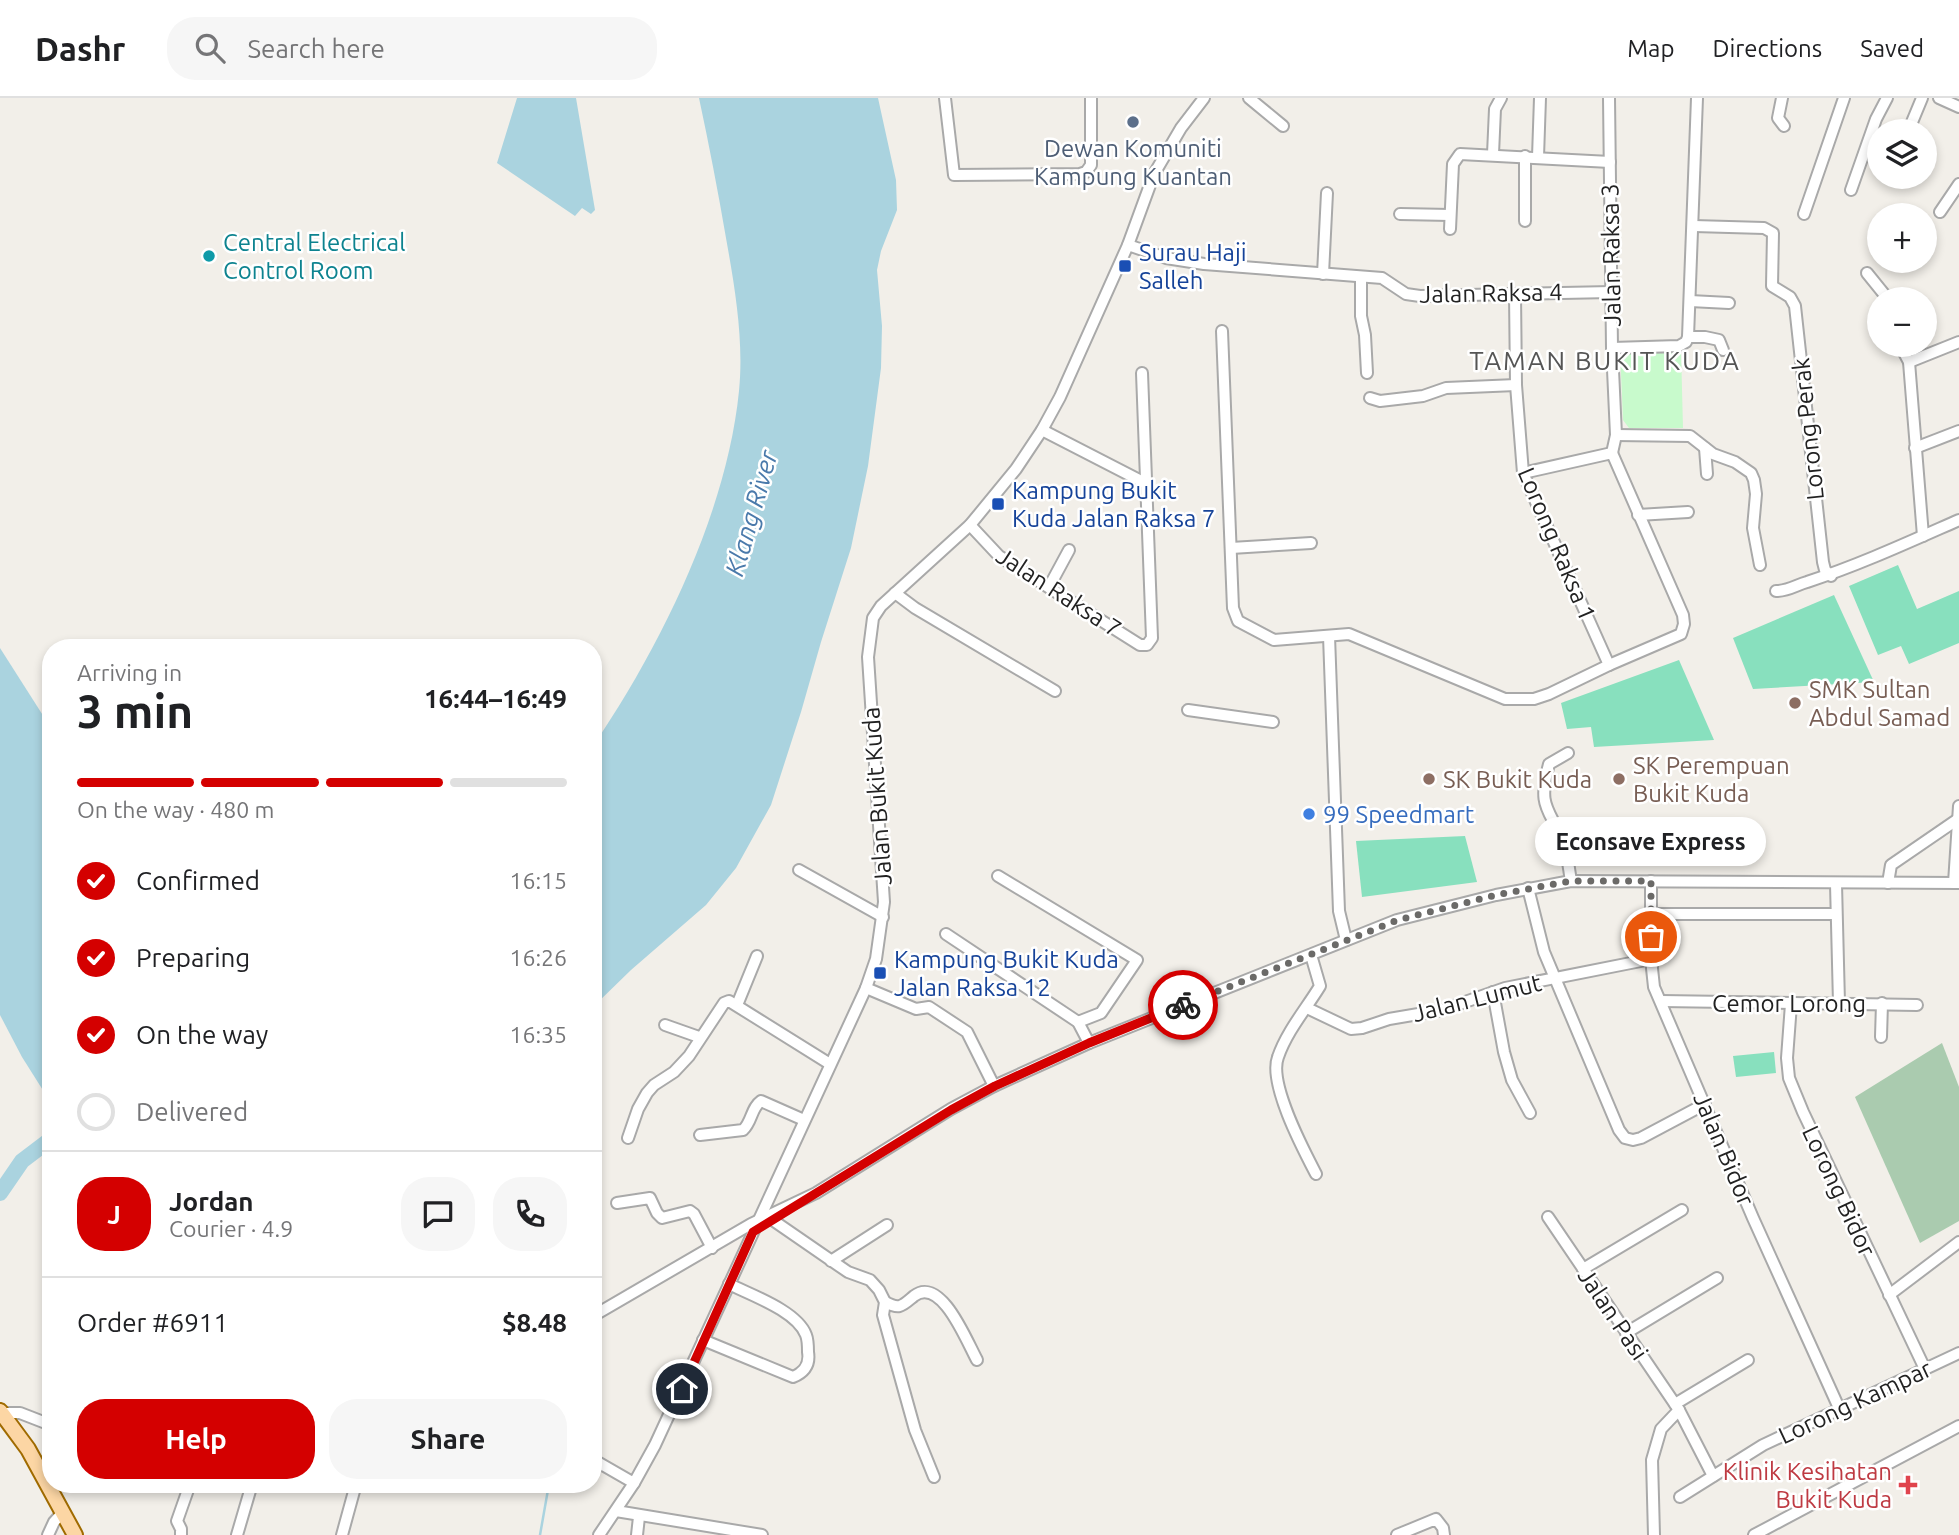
<!DOCTYPE html>
<html lang="en">
<head>
<meta charset="utf-8">
<style>
  :root { --surface:#fff; --page:#f6f6f6; --text:#202124; --muted:#757577; --line:#e0e0e0; --accent:#d40000 }
  body { margin:0; font-family:Ubuntu,sans-serif; background:var(--page); color:var(--text); height:100vh; display:flex; flex-direction:column; font-size:26px; white-space:nowrap }
  * { box-sizing:border-box; margin:0 }
  p { font-size:23px; color:var(--muted) }
  .icon { flex:none; width:38px; height:38px; fill:none; stroke:currentColor; stroke-width:2; stroke-linecap:round; stroke-linejoin:round }
  .map { position:relative; flex:1; overflow:hidden }
  .sheet { position:absolute; left:42px; top:541px; width:560px; height:854px; display:flex; flex-direction:column; background:var(--surface); border-radius:28px; box-shadow:0 4px 10px #0003 }
  .sheet>* { flex:none }
  .buttons { position:absolute; left:1867px; top:21px; display:grid; gap:14px }
  .buttons a { display:grid; place-items:center; width:70px; height:70px; border-radius:50%; background:var(--surface); box-shadow:0 4px 10px #0003; font-size:35px }
  .pin { position:absolute; display:grid; place-items:center; width:60px; height:60px; color:#fff; margin:-30px; border:4px solid #fff; border-radius:50%; box-shadow:0 2px 7px #0007 }
  .courier { position:absolute; display:grid; place-items:center; width:70px; height:70px; margin:-35px; border:5px solid #d40000; border-radius:50%; background:#fff; color:#222; box-shadow:0 2px 9px #0007 }
  .bubble { position:absolute; height:49px; border-radius:24px; background:var(--surface); box-shadow:0 4px 10px #0003; font-size:23px; font-weight:700; line-height:49px; text-align:center }
  .overview em { font-style:normal; font-weight:700 }
  .overview div { display:flex; flex-direction:column-reverse }
  .overview { display:flex; align-items:center; justify-content:space-between; height:119px; padding:0 35px }
  h1 { font-size:46px; font-weight:700; line-height:52px }
  .bar { display:grid; grid-template-columns:repeat(4,1fr); gap:10px 7px; align-content:center; height:84px; padding:0 35px }
  .bar i { height:9px; border-radius:5px; background:var(--line) }
  .bar .on { background:var(--accent) }
  .bar p { grid-column:span 4 }
  .line { display:flex; align-items:center; gap:18px; padding:0 35px; border-top:2px solid var(--line) }
  .line div { flex:1 }
  .round { display:grid; place-items:center; flex:none; width:74px; height:74px; border-radius:28px; background:var(--page) }
  ol { padding:0 35px; list-style:none }
  li { display:flex; align-items:center; gap:21px; height:77px }
  li p { margin-inline-start:auto }
  li .icon { padding:7px; border-radius:50%; background:var(--accent); color:#fff; stroke-width:4 }
  li:last-child { color:var(--muted) }
  li i { width:38px; height:38px; border:4px solid var(--line); border-radius:50% }
  .cta { display:flex; gap:14px; margin-top:auto; padding:14px 35px }
  .cta a { flex:1; height:80px; border-radius:28px; background:var(--accent); color:#fff; font-size:28px; font-weight:700; line-height:80px; text-align:center }
  .cta a+a { background:var(--page); color:var(--text) }
  header { display:flex; align-items:center; gap:42px; box-sizing:border-box; height:98px; padding:0 35px; background:var(--surface); border-bottom:2px solid var(--line) }
  header strong { font-size:33px }
  nav { display:flex; gap:38px; margin-inline-start:auto; font-size:24px }
  .search { width:490px; height:63px; background:var(--page); display:flex; align-items:center; gap:18px; box-sizing:border-box; padding:0 24px; border-radius:28px; color:var(--muted); font-size:26px }
  .map>svg:first-child { display:block }
  .cemetery { fill:#aacbaf }
  .park { fill:#c8facc }
  .pitch { fill:#88e0be }
  .water { fill:#aad3df }
  .lines { fill:none; stroke-linecap:round; stroke-linejoin:round }
  .stream { stroke:#aad3df; stroke-width:2.5 }
  .river { stroke:#aad3df; stroke-width:16 }
  .minor-casing { stroke:#a9a9a9; stroke-width:14 }
  .major-casing { stroke:#a06b00; stroke-width:18 }
  .minor { stroke:#fff; stroke-width:10 }
  .major { stroke:#fcd6a4; stroke-width:14 }
  .done { stroke:#6b6a68; stroke-width:7; stroke-dasharray:0 12.6 }
  .route { stroke:#d40000; stroke-width:9 }
  .service-dot { fill:#5c6f8a; stroke:#fff; stroke-width:2.5 }
  .culture-dot { fill:#0f9aa8; stroke:#fff; stroke-width:2.5 }
  .transit-dot { fill:#1a4fb4; stroke:#fff; stroke-width:2.5 }
  .education-dot { fill:#8d6e63; stroke:#fff; stroke-width:2.5 }
  .shop-dot { fill:#3f7fe0; stroke:#fff; stroke-width:2.5 }
  .health-dot { fill:#e0444e; stroke:#fff; stroke-width:2.5 }
  .labels { text-anchor:middle; dominant-baseline:central; stroke-width:5; stroke-linejoin:round; paint-order:stroke }
  .service-label { font-size:24px; fill:#4e5e75; stroke:#fff }
  .culture-label { font-size:24px; fill:#0d838f; stroke:#fff; text-anchor:start }
  .transit-label { font-size:24px; fill:#164399; stroke:#fff; text-anchor:start }
  .street-label { font-size:24px; fill:#222; stroke:#fff }
  .education-label { font-size:24px; fill:#785e54; stroke:#fff; text-anchor:start }
  .shop-label { font-size:24px; fill:#366cbe; stroke:#fff; text-anchor:start }
  .health-label { font-size:24px; fill:#be3a42; stroke:#fff; text-anchor:end }
  .neighbourhood-label { font-size:26px; letter-spacing:2px; fill:#555; stroke:#fff }
  .water-label { font-size:26px; font-style:italic; fill:#4a7aab; stroke:#fff }
</style>
</head>
<body>
<header>
<strong>Dashr</strong>
<div class="search"><svg class="icon" aria-label="search" viewBox="0 0 24 24"><circle cx="10" cy="10" r="6"/><path d="M15 15l6 6"/></svg>Search here</div>
<nav><a>Map</a><a>Directions</a><a>Saved</a></nav>
</header>
<div class="map">
<svg width="1959" height="1437" viewBox="0 0 1959 1437">
  <rect width="100%" height="100%" fill="#f2efe9"/>
  <path class="cemetery" d="M1942,945L1959,989V1123L1920,1145L1855,999Z"/>
  <path class="park" d="M1681,252L1683,330H1629L1623,322L1620,253Z"/>
  <g class="pitch">
    <path d="M1898,467L1917,511L1959,493V545L1909,566L1901,548L1878,557L1849,488Z"/>
    <path d="M1834,497L1874,584L1753,591L1733,540Z"/>
    <path d="M1679,562L1714,642L1594,649L1591,629L1567,631L1561,605Z"/>
    <path d="M1465,738L1477,784L1362,799L1356,743Z"/>
    <path d="M1774,954L1776,975L1736,979L1733,958Z"/>
  </g>
  <g class="water">
    <path d="M517,0H576L595,112L591,116L582,110L575,118L497,65Z"/>
    <path d="M699,0H878L896,82L897,112L881,153L877,172L882,228L881,270L868,368L851,450L821,544L801,614L771,707L736,770L706,807L631,872L593,909V648C661,548 727,414 739,293C744,243 735,190 726,140C718,93 709,47 699,0Z"/>
    <path d="M0,550L51,630V1005L22,959L0,917Z"/>
  </g>
  <g class="lines">
    <path class="stream" d="M540,1437L549,1386"/>
    <path class="river" d="M0,1095L22,1063L51,1041"/>
    <g class="minor-casing">
      <g id="minor">
        <path d="M945,0L954,77L1080,76L1086,74L1091,67V0"/>
        <path d="M1249,0L1283,28"/>
        <path d="M1609,0L1612,250L1616,337L1612,355"/>
        <path d="M1782,0L1778,20L1784,28"/>
        <path d="M1939,0L1959,9"/>
        <path d="M1910,29L1922,0"/>
        <path d="M1493,56L1495,11L1501,0"/>
        <path d="M1525,58V123"/>
        <path d="M1538,59L1540,0"/>
        <path d="M1851,92L1876,21L1887,0"/>
        <path d="M1940,114L1959,86"/>
        <path d="M1400,116L1450,117"/>
        <path d="M1804,116L1844,0"/>
        <path d="M1694,128L1764,130L1773,135L1772,188L1790,199L1795,208L1823,464L1825,472L1831,478"/>
        <path d="M1450,131L1453,66L1460,56L1610,64"/>
        <path d="M1128,147L1166,160L1204,166L1382,180L1406,196L1420,198L1612,194"/>
        <path d="M1867,175L1888,201"/>
        <path d="M1323,176L1327,95"/>
        <path d="M1361,179V218L1365,237L1367,275"/>
        <path d="M1515,196L1516,287L1523,375L1609,567"/>
        <path d="M1690,203L1729,205"/>
        <path d="M1222,233L1233,510L1238,523L1274,542L1349,536L1505,601H1534L1549,596L1609,567L1681,536L1684,526L1683,517L1612,355L1523,375"/>
        <path d="M1688,239H1705L1719,242L1723,252"/>
        <path d="M1900,247L1909,264L1923,438"/>
        <path d="M1612,250L1679,248L1686,244L1688,239L1697,0"/>
        <path d="M1909,264L1959,244"/>
        <path d="M1370,300L1380,303L1423,298L1446,290L1516,287"/>
        <path d="M1042,332L1147,386"/>
        <path d="M1616,337L1690,338L1713,356L1735,364L1751,375L1754,382L1756,396L1753,430L1760,467"/>
        <path d="M1705,350L1707,376"/>
        <path d="M1915,350L1959,333"/>
        <path d="M1638,417L1688,414"/>
        <path d="M970,427L999,458L1140,547H1147L1152,540L1142,275"/>
        <path d="M1231,450L1311,445"/>
        <path d="M1049,489L1069,452"/>
        <path d="M1776,493C1789,493 1796,487 1807,484C1859,467 1909,444 1959,422"/>
        <path d="M895,495L915,510L1055,593"/>
        <path d="M1329,538L1339,813L1346,842"/>
        <path d="M1188,612L1273,624"/>
        <path d="M1568,655L1549,666C1536,714 1552,710 1565,750C1568,760 1569,772 1571,783"/>
        <path d="M799,772L883,819"/>
        <path d="M998,778L1137,862L1101,915L1078,924"/>
        <path d="M1651,783V861L1654,889L1753,1120L1839,1310"/>
        <path d="M1888,785L1891,767L1958,721"/>
        <path d="M1954,785L1959,708"/>
        <path d="M1836,786L1839,905"/>
        <path d="M1528,790L1544,854L1619,1032L1625,1040L1633,1042L1641,1040L1705,1006"/>
        <path d="M1651,816H1836"/>
        <path d="M946,836L1078,924L1089,945"/>
        <path d="M1311,857L1320,888C1306,911 1287,933 1278,959C1268,985 1303,1051 1316,1076"/>
        <path d="M866,890L916,911L929,909L967,934L994,988"/>
        <path d="M1493,894L1504,954L1512,982L1530,1015"/>
        <path d="M1661,903L1917,907"/>
        <path d="M1791,906L1787,960L1789,980L1803,1014L1925,1271"/>
        <path d="M737,907L757,858"/>
        <path d="M1307,910L1351,931L1362,930L1389,921L1442,912L1505,890L1651,861"/>
        <path d="M665,927L699,939"/>
        <path d="M1881,939L1882,905"/>
        <path d="M700,1037L743,1032C752,1024 751,1010 761,1003L804,1022"/>
        <path d="M628,1040L638,1011L647,995L654,987L674,974L689,958L724,905L729,903L830,966"/>
        <path d="M617,1105L650,1100L657,1115L662,1120L690,1113L694,1116L712,1150"/>
        <path d="M1548,1119L1679,1312L1713,1378"/>
        <path d="M774,1123L848,1174L870,1182L879,1192L885,1204L883,1217L915,1332L934,1379"/>
        <path d="M831,1163L887,1127"/>
        <path d="M1583,1171L1682,1112"/>
        <path d="M1889,1197L1959,1144"/>
        <path d="M885,1204C900,1212 902,1208 914,1198C941,1177 967,1244 977,1262"/>
        <path d="M593,1218L751,1126L816,1095L951,1011L994,988L1089,945L1397,822L1496,797L1571,783L1959,785"/>
        <path d="M1626,1235L1717,1180"/>
        <path d="M703,1242L793,1279C805,1274 810,1266 808,1254C808,1249 808,1242 806,1237C797,1213 751,1197 729,1186"/>
        <path d="M1675,1306L1748,1262"/>
        <path d="M2,1315H20L51,1327"/>
        <path d="M593,1358L594,1362L634,1385"/>
        <path d="M1680,1399L1763,1347L1959,1255"/>
        <path d="M616,1413L762,1437"/>
        <path d="M48,1437L54,1424L63,1414"/>
        <path d="M181,1437V1431L177,1423L190,1386"/>
        <path d="M237,1437L252,1386"/>
        <path d="M342,1437L356,1386"/>
        <path d="M599,1437L634,1385L655,1347L866,890L876,861L884,804L868,559L873,520L881,508L970,427L1016,371L1042,332L1060,299L1128,147L1154,76L1181,30L1204,0"/>
        <path d="M637,1437L639,1419"/>
        <path d="M1397,1437L1436,1421L1443,1430L1444,1437"/>
        <path d="M1654,1437L1652,1362L1661,1331L1679,1312"/>
        <path d="M1754,1437L1959,1328"/>
      </g>
    </g>
    <g class="major-casing">
      <path id="major" d="M0,1313L28,1351L75,1437"/>
    </g>
    <use href="#minor" class="minor"/>
    <use href="#major" class="major"/>
  </g>
  <g class="lines">
    <path class="done" d="M1183,907L1398,822L1496,797L1571,783H1651V839"/>
    <path class="route" d="M682,1291L753,1134L951,1012L995,988L1089,945L1183,907"/>
  </g>
  <circle class="service-dot" cx="1133" cy="24" r="7"/>
  <circle class="culture-dot" cx="209" cy="158" r="7"/>
  <g class="transit-dot">
    <rect x="1118" y="161" width="14" height="14" rx="3.5"/>
    <rect x="991" y="399" width="14" height="14" rx="3.5"/>
    <rect x="873" y="868" width="14" height="14" rx="3.5"/>
  </g>
  <g class="education-dot">
    <circle cx="1795" cy="605" r="7"/>
    <circle cx="1429" cy="681" r="7"/>
    <circle cx="1619" cy="681" r="7"/>
  </g>
  <circle class="shop-dot" cx="1309" cy="716" r="7"/>
  <path class="health-dot" d="M1904.5 1376.5h7v7h7v7h-7v7h-7v-7h-7v-7h7z"/>
  <g class="labels">
    <g class="service-label">
      <text x="1133" y="50">Dewan Komuniti<tspan x="1133" dy="28">Kampung Kuantan</tspan></text>
    </g>
    <g class="culture-label">
      <text x="223" y="144">Central Electrical<tspan x="223" dy="28">Control Room</tspan></text>
    </g>
    <g class="transit-label">
      <text x="1139" y="154">Surau Haji<tspan x="1139" dy="28">Salleh</tspan></text>
      <text x="1012" y="392">Kampung Bukit<tspan x="1012" dy="28">Kuda Jalan Raksa 7</tspan></text>
      <text x="894" y="861">Kampung Bukit Kuda<tspan x="894" dy="28">Jalan Raksa 12</tspan></text>
    </g>
    <g class="street-label">
      <text transform="translate(1611 157) rotate(-91)">Jalan Raksa 3</text>
      <text transform="translate(1491 195) rotate(-1)">Jalan Raksa 4</text>
      <text transform="translate(1808 331) rotate(-96)">Lorong Perak</text>
      <text transform="translate(1557 446) rotate(67)">Lorong Raksa 1</text>
      <text transform="translate(1059 494) rotate(33)">Jalan Raksa 7</text>
      <text transform="translate(877 698) rotate(-94)">Jalan Bukit Kuda</text>
      <text transform="translate(1477 900) rotate(-14)">Jalan Lumut</text>
      <text x="1789" y="905">Cemor Lorong</text>
      <text transform="translate(1724 1051) rotate(67)">Jalan Bidor</text>
      <text transform="translate(1839 1093) rotate(65)">Lorong Bidor</text>
      <text transform="translate(1613 1216) rotate(56)">Jalan Pasi</text>
      <text transform="translate(1855 1304) rotate(-25)">Lorong Kampar</text>
    </g>
    <g class="education-label">
      <text x="1809" y="591">SMK Sultan<tspan x="1809" dy="28">Abdul Samad</tspan></text>
      <text x="1633" y="667">SK Perempuan<tspan x="1633" dy="28">Bukit Kuda</tspan></text>
      <text x="1443" y="681">SK Bukit Kuda</text>
    </g>
    <g class="shop-label">
      <text x="1323" y="716">99 Speedmart</text>
    </g>
    <g class="health-label">
      <text x="1892" y="1373">Klinik Kesihatan<tspan x="1892" dy="28">Bukit Kuda</tspan></text>
    </g>
    <g class="neighbourhood-label">
      <text x="1605" y="262">TAMAN BUKIT KUDA</text>
    </g>
    <g class="water-label">
      <text transform="translate(751 415) rotate(-74)">Klang River</text>
    </g>
  </g>
</svg>
<div class="buttons">
<a><svg class="icon" aria-label="layers" viewBox="0 0 24 24"><path d="M12 4l9 5-9 5-9-5zM3 14l9 5 9-5"/></svg></a>
<a>+</a>
<a>−</a>
</div>
<div class="pin" style="left:1651px;top:839px;background:#ea580c"><svg class="icon" aria-label="bag" viewBox="0 0 24 24"><path d="M5 8h14l-1 12H6zM9 8a3 3 0 0 1 6 0"/></svg></div>
<div class="pin" style="left:682px;top:1291px;background:#1f2937"><svg class="icon" aria-label="home" viewBox="0 0 24 24"><path d="M3 11l9-7 9 7M6 9v11h12V9"/></svg></div>
<div class="courier" style="left:1183px;top:907px"><svg class="icon" aria-label="bike" viewBox="0 0 24 24"><circle cx="6" cy="16" r="4"/><circle cx="18" cy="16" r="4"/><path d="M6 16l4-8h5l3 8M10 8l3 8H6M13 5h3"/></svg></div>
<div class="bubble" style="left:1535px;top:719px;width:231px">Econsave Express</div>
<section class="sheet">
<div class="overview"><div><h1>3 min</h1><p>Arriving in</p></div><em>16:44–16:49</em></div>
<div class="bar"><i class="on"></i><i class="on"></i><i class="on"></i><i></i><p>On the way · 480 m</p></div>
<ol>
<li><svg class="icon" aria-label="check" viewBox="0 0 24 24"><path d="M5 12l5 5 9-10"/></svg>Confirmed<p>16:15</p></li>
<li><svg class="icon" aria-label="check" viewBox="0 0 24 24"><path d="M5 12l5 5 9-10"/></svg>Preparing<p>16:26</p></li>
<li><svg class="icon" aria-label="check" viewBox="0 0 24 24"><path d="M5 12l5 5 9-10"/></svg>On the way<p>16:35</p></li>
<li><i></i>Delivered</li>
</ol>
<div class="line" style="height:126px"><b class="round" style="background:var(--accent);color:#fff">J</b><div><b>Jordan</b><p>Courier · 4.9</p></div><a class="round"><svg class="icon" aria-label="chat" viewBox="0 0 24 24"><path d="M4 5h16v11H9l-5 4z"/></svg></a><a class="round"><svg class="icon" aria-label="phone" viewBox="0 0 24 24"><path d="M5 4h4l2 5-3 2q2 4 5 5l2-3 5 2v4C11 20 4 13 5 4z"/></svg></a></div>
<div class="line" style="height:91px"><div>Order #6911</div><b>$8.48</b></div>
<div class="cta"><a>Help</a><a>Share</a></div>
</section>
</div>
</body>
</html>
